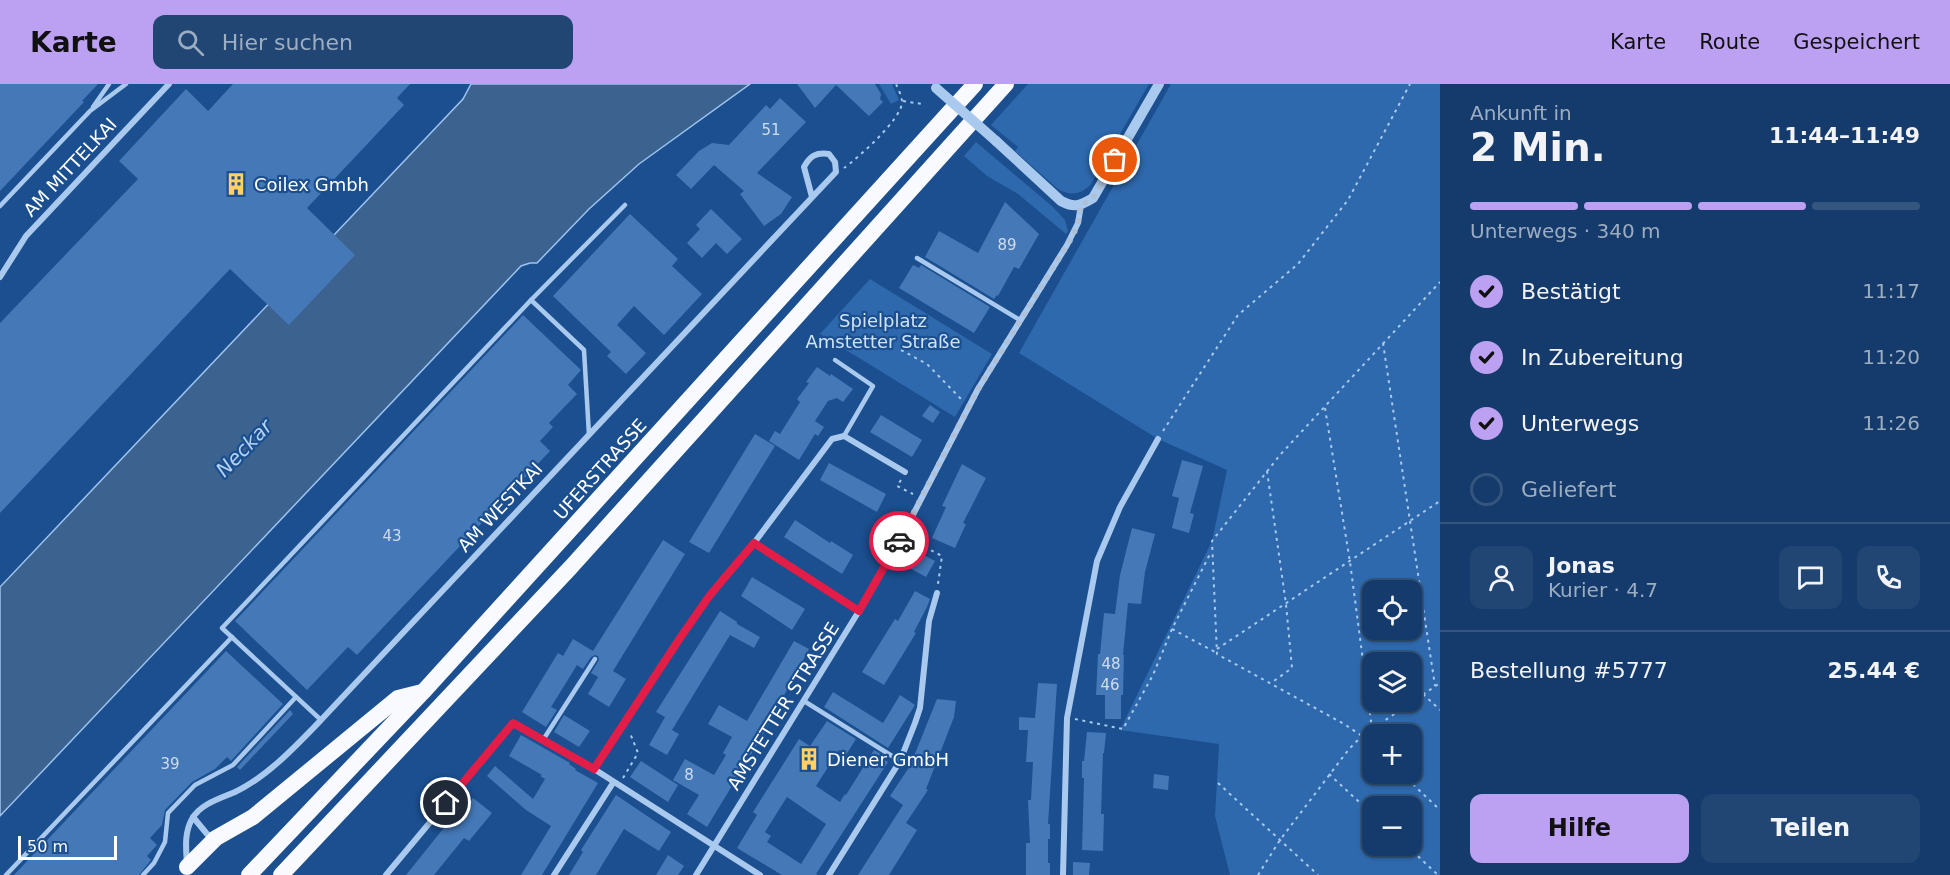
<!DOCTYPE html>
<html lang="de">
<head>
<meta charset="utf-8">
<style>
  :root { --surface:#143b6b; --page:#214673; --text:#f1f3f6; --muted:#9dadc1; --line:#33557e; --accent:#bca0f2 }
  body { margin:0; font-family:"DejaVu Sans",sans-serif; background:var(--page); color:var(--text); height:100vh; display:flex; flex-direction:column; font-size:22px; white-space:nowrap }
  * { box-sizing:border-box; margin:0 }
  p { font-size:20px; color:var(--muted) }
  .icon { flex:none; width:33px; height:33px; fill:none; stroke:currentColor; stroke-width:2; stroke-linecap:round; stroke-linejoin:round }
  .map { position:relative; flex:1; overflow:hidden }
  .panel { display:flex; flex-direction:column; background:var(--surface); width:510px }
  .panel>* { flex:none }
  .controls { position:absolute; left:1362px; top:496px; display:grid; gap:12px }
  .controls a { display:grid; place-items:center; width:60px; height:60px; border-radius:12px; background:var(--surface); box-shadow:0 2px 4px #0004,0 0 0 2px var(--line); font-size:30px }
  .scale { position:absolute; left:18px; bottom:15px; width:99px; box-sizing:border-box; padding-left:6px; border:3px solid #fff; border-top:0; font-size:16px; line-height:21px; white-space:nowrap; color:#fff; -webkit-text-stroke:4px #1b4f8f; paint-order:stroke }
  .pin { position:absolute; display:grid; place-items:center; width:51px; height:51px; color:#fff; margin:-26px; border:3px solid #fff; border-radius:50%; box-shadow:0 2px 6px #0007 }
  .courier { position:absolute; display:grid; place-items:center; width:60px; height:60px; margin:-30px; border:4px solid #e11d48; border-radius:50%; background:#fff; color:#222; box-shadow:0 2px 8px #0007 }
  .overview em { font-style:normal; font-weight:700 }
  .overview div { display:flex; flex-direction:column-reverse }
  .overview { display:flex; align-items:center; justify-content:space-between; height:102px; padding:0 30px }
  h1 { font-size:39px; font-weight:700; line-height:45px }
  .bar { display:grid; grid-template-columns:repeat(4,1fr); gap:9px 6px; align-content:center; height:72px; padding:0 30px }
  .bar i { height:8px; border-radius:4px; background:var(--line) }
  .bar .current { background:var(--accent) }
  .bar p { grid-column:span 4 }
  .line { display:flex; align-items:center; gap:15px; padding:0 30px; border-top:2px solid var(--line) }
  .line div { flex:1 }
  .round { display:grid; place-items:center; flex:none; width:63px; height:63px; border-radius:12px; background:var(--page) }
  ol { padding:0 30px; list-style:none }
  li { display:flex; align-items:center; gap:18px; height:66px }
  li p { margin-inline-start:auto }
  li .icon { padding:6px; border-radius:50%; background:var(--accent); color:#111; stroke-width:4 }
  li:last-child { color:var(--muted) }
  li i { width:33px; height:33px; border:3px solid var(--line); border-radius:50% }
  .cta { display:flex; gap:12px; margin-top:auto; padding:12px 30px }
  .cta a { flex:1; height:69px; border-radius:12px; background:var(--accent); color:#111; font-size:24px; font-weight:700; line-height:69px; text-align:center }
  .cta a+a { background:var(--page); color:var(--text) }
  header { display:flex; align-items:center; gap:36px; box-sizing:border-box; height:84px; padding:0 30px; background:var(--accent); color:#111 }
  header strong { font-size:28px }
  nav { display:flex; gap:33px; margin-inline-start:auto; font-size:21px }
  .search { width:420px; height:54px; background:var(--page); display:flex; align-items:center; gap:15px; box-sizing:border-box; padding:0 21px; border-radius:12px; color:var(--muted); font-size:22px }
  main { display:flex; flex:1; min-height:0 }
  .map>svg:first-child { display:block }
  .green { fill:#2e69ad; fill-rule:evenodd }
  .water { fill:#3c6290; stroke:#9cc4f0; stroke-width:1.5 }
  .building { fill:#4478b7; fill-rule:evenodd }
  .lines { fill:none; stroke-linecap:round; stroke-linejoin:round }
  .path { stroke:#a9c9ee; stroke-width:2; stroke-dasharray:3 4.5; stroke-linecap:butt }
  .service { stroke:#a9c9ee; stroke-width:4.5 }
  .minor { stroke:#a9c9ee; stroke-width:6 }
  .tertiary { stroke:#a9c9ee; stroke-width:10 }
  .trunk { stroke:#f8faff; stroke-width:16 }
  .tertiary-bridge { stroke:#a9c9ee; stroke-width:10 }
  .done { stroke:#afc1d8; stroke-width:6; stroke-dasharray:0 10.8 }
  .route { stroke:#e11d48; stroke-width:8 }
  .labels { text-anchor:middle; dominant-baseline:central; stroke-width:4.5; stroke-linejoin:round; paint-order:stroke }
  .number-label { font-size:15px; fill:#d0dded }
  .street-label { font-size:18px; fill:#fff; stroke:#1b4f8f }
  .poi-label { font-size:18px; fill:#fff; stroke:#1b4f8f; text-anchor:start }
  .park-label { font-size:18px; fill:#cfe3fa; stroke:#1b4f8f }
  .water-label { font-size:20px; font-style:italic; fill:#b5d3f5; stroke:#1b4f8f }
</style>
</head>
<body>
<header>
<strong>Karte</strong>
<div class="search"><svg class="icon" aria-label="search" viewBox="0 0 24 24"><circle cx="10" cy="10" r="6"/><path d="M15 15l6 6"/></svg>Hier suchen</div>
<nav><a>Karte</a><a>Route</a><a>Gespeichert</a></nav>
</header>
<main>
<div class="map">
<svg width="1440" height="791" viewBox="0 0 1440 791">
  <rect width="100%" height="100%" fill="#1b4f8f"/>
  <g class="green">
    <path d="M879,0H892L899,16L891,20Z"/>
    <path d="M1028,0H1149L1091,100C1081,111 1070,112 1058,105L1015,67L1018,63L991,41Z"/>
    <path d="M1171,0H1440V791H1230L1215,732L1219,660L1120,646L1212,457L1227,386L1158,355L1019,269ZM1372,507H1412V546H1372ZM1372,579H1412V618H1372ZM1372,651H1412V690H1372ZM1372,723H1412V762H1372Z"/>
    <path d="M976,58L1053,123L1065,136L1068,147L1066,150L1018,110L987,92L964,72Z"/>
    <path d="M870,195L992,270L955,333L820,250Z"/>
  </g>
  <path class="water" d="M471,0H750L639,80L589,125L537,179H530L521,182L0,732V503L463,15Z"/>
  <g class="building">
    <path d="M0,0H98L82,17L84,18L0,107Z"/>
    <path d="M233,0H410L397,14L404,21L307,124L355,171L289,241L230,185L0,429V239L138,95L119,77L186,5L208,27Z"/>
    <path d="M797,0H875L881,10L880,15L883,18L869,32L836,1L815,24Z"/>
    <path d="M780,14L806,38L757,89L792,113L781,130L764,142L740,110L744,107L714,81L691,105L676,91L699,67L712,59L729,61L766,21L770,25Z"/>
    <path d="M1005,118L1039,150L1019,185L1014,183L998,212L997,211L994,215L925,173L939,147L978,169Z"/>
    <path d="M711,125L742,155L727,170L716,159L702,174L687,159L700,145L696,141Z"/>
    <path d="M630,130L678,175L672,182L702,210L664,251L634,222L617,241L646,269L626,290L607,272L611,268L553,212Z"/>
    <path d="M913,181L919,184L921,181L990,223L974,249L899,204Z"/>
    <path d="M523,231L581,286L568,301L577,310L549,339L553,343L540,357L550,367L357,571L348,563L307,606L235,537Z"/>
    <path d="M817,283L830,292L831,290L853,305L843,318L837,314L828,317L815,337L824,343L818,352L815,350L799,376L769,357L775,347L780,350L800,318L797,315L809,299L806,298Z"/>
    <path d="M930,321L940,328L933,339L922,332Z"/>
    <path d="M881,331L922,356L912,373L870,348Z"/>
    <path d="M755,350L775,362L709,469L689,458Z"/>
    <path d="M1182,376L1203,382L1190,429L1194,430L1189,449L1172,444L1179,414L1172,412Z"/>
    <path d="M829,379L886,410L877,428L820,396Z"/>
    <path d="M962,380L986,394L963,439L966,440L955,464L932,454L946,423L942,422Z"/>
    <path d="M795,436L830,459L831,457L853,471L842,490L784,453Z"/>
    <path d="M1132,444L1155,450L1145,488L1141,520L1128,519L1123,571H1124L1123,611H1121V635H1105V611H1096L1098,570H1100L1104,529L1115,530L1120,491Z"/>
    <path d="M663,456L685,470L613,587L626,595L609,623L588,610L598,593L591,589L599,576L598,572L595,571L591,573L583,585L577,581L551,623L557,626L546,643L522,628L558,569L563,572L573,555L593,567Z"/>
    <path d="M914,468H918L935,477L926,493L906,482Z"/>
    <path d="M752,493L805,525L792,546L741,512Z"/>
    <path d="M915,507L930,515L927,523L914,548L916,549L884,601L862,588L895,535L898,537Z"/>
    <path d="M720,527L737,538V540L760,553L754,564L730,551L672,646L679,650L667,671L649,661L665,633L656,628Z"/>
    <path d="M794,557L809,565L761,654L707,743L687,730L699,711L673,696L685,675L714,691L726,671L723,669L732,653L708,640L719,621L747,637Z"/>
    <path d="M226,567L283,620L231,677L227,673L215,685L192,698L165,726L162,741L150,754L157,761L147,772L151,776L139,791H14Z"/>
    <path d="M1038,599L1057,600L1048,740H1050V755H1048V779H1050V791H1026V759H1030L1028,716H1031L1033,678H1026L1028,646H1019V633L1035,634Z"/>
    <path d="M833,608L883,639L900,611L915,621L888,664L824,623Z"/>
    <path d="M937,615L956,617L954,633L926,705L928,706L906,739L917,746L889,791H858L903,721L890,712L910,682Z"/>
    <path d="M290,626L293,630L240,686L237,683Z"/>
    <path d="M564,631L590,647L579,663L554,648Z"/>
    <path d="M827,637L856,655L846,671L839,666L816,702L840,718L845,710L846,711L874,666L884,672L882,674L888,678L816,790L818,791H782L737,764L757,731L753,728L799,655L810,662ZM787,713L826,740L801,780L767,758L771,752L765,748Z"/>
    <path d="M1087,648L1106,649L1104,669H1103L1101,730H1104L1103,767L1082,766L1084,694H1082V677H1084Z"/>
    <path d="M521,651L570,679L569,680L576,685L575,686L598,699L542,791H521L551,742L526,726L487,692L495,682L533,715L545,695L540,692L542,691L509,672Z"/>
    <path d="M641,677L678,701L668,718L630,693Z"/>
    <path d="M1154,690L1169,692L1168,706L1153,704Z"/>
    <path d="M616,711L671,748L659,767L624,745L596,791H569L583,768L581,766Z"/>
    <path d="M473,714L492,729L469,757L464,754L434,791H406L447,740L450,742Z"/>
    <path d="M668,771L684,782L678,791H656Z"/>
    <path d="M1073,778L1090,779L1089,791H1073Z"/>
  </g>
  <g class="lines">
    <g class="path">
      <path d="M903,17L922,20"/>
      <path d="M844,84C858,74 902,35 902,18C902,12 898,5 896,0"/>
      <path d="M1383,259L1435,602"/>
      <path d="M901,266L927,280L962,316"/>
      <path d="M1325,324L1350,478L1372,645"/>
      <path d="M1163,347L1238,231L1298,180L1348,116L1410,0"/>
      <path d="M1267,387L1286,520L1292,584L1271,599"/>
      <path d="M901,396L897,402L913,410"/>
      <path d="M911,456L942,472L938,500"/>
      <path d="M1172,545L1217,569"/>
      <path d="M1217,565L1440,417"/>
      <path d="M1423,610L1440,626"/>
      <path d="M1075,635L1123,645L1153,591L1172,545L1211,468"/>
      <path d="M1372,662L1362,652L1344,640L1217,570L1212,457L1280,371L1440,198"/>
      <path d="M1329,690L1372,730"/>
      <path d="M1402,690L1440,726"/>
      <path d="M623,694L638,669L630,649"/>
      <path d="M1218,699L1318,791"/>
      <path d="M1407,762L1438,791"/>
      <path d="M1258,791L1280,756L1349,665L1362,652L1440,599"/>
    </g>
    <g class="service">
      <path d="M93,23L109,0"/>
      <path d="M0,122L90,27L126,0"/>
      <path d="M917,174L1020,236"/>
      <path d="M531,216L584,266L589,351"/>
      <path d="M835,276L873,302L844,352"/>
      <path d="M804,617L900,677"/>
      <path d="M321,636L222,544L531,216L625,121"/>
      <path d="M543,656L595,575"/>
      <path d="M6,791L232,553"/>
      <path d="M143,791L154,779L165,758L168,729L195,701L233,681L296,613"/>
    </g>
    <g class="minor">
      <path d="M0,193L26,152L169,0"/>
      <path d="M754,459L859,527"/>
      <path d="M594,685L680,554L710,511L754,459L832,355L844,352L905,388"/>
      <path d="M193,733L207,750L215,754"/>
      <path d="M187,781C186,765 184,749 192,735C200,720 221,714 235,708C267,693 297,661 321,636L836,88L835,78L829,70C816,68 810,72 804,83L812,113"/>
      <path d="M386,791L513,639L594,685L760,791"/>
      <path d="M554,791L613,699"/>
      <path d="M696,791L859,527L902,452L978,305L1067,161L1078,139L1081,121"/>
      <path d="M829,791L900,677L915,639L920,624L929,537L937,509"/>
      <path d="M1063,791L1067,634L1097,477L1120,423L1158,355"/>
    </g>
    <path class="tertiary" d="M996,57L1061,117C1074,124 1080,122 1093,114L1159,0"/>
    <g class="trunk">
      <path d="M187,783L216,754L253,733L398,614L422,608"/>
      <path d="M249,791L423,608L975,0"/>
      <path d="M281,791L571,483L1006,0"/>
    </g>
    <path class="tertiary-bridge" d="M936,4L996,57"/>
  </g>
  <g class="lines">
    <path class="done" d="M899,457L978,305L1072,153L1078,139L1081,121L1093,114L1115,76"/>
    <path class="route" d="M446,719L513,639L594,685L680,554L710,511L754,459L859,527L899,457"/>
  </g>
  <defs>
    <g id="building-bare" transform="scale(1.8)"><path d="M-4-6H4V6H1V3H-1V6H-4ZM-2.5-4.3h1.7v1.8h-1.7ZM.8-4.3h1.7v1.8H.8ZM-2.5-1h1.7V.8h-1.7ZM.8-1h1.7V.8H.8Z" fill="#ffd166" stroke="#1b4f8f" stroke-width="2.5" paint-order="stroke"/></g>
  </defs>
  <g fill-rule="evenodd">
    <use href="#building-bare" x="236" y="100"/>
    <use href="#building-bare" x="809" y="675"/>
  </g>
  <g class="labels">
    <g class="number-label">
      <text x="771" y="46">51</text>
      <text x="1007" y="161">89</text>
      <text x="392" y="452">43</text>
      <text x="1111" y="580">48</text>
      <text x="1110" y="601">46</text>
      <text x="170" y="680">39</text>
      <text x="689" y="691">8</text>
    </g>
    <g class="street-label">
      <text transform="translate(70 83) rotate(-47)">AM MITTELKAI</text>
      <text transform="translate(600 385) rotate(-48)">UFERSTRASSE</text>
      <text transform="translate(500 423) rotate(-47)">AM WESTKAI</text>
      <text transform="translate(783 622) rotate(-58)">AMSTETTER STRASSE</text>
    </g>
    <g class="poi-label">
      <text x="254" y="100">Coilex Gmbh</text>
      <text x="827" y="675">Diener GmbH</text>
    </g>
    <g class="park-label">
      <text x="883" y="236">Spielplatz<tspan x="883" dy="21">Amstetter Straße</tspan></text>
    </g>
    <g class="water-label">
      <text transform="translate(244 364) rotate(-46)">Neckar</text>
    </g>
  </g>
</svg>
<div class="controls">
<a><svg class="icon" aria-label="locate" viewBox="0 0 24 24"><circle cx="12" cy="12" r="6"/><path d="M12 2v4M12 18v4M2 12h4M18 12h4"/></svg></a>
<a><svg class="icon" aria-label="layers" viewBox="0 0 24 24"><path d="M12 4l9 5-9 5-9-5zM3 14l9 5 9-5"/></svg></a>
<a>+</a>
<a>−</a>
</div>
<div class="scale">50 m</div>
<div class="pin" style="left:1115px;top:76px;background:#ea580c"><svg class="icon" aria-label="bag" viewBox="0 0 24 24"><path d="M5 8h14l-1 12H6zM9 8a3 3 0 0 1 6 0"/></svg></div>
<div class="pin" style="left:446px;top:719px;background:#1f2937"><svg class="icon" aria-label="home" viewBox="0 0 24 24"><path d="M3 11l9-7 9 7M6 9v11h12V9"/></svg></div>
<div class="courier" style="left:899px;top:457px"><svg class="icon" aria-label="car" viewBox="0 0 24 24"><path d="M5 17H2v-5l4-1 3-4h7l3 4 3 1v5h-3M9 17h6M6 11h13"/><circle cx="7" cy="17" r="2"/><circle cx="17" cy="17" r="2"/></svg></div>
</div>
<section class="panel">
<div class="overview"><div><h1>2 Min.</h1><p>Ankunft in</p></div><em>11:44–11:49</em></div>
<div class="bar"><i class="current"></i><i class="current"></i><i class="current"></i><i></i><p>Unterwegs · 340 m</p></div>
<ol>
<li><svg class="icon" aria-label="check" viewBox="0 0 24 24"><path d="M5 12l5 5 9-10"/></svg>Bestätigt<p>11:17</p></li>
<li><svg class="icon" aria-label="check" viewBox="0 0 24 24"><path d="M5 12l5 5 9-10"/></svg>In Zubereitung<p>11:20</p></li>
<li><svg class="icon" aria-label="check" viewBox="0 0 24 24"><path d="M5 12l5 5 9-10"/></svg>Unterwegs<p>11:26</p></li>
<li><i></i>Geliefert</li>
</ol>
<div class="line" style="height:108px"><a class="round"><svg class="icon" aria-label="person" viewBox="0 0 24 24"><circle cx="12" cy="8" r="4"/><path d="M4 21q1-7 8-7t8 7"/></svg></a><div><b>Jonas</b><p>Kurier · 4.7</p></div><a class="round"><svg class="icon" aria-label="chat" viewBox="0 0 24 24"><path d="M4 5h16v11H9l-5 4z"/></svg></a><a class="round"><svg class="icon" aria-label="phone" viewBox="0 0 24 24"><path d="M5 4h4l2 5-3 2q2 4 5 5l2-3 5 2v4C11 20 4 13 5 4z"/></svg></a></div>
<div class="line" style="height:78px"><div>Bestellung #5777</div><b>25.44 €</b></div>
<div class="cta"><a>Hilfe</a><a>Teilen</a></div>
</section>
</main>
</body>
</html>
